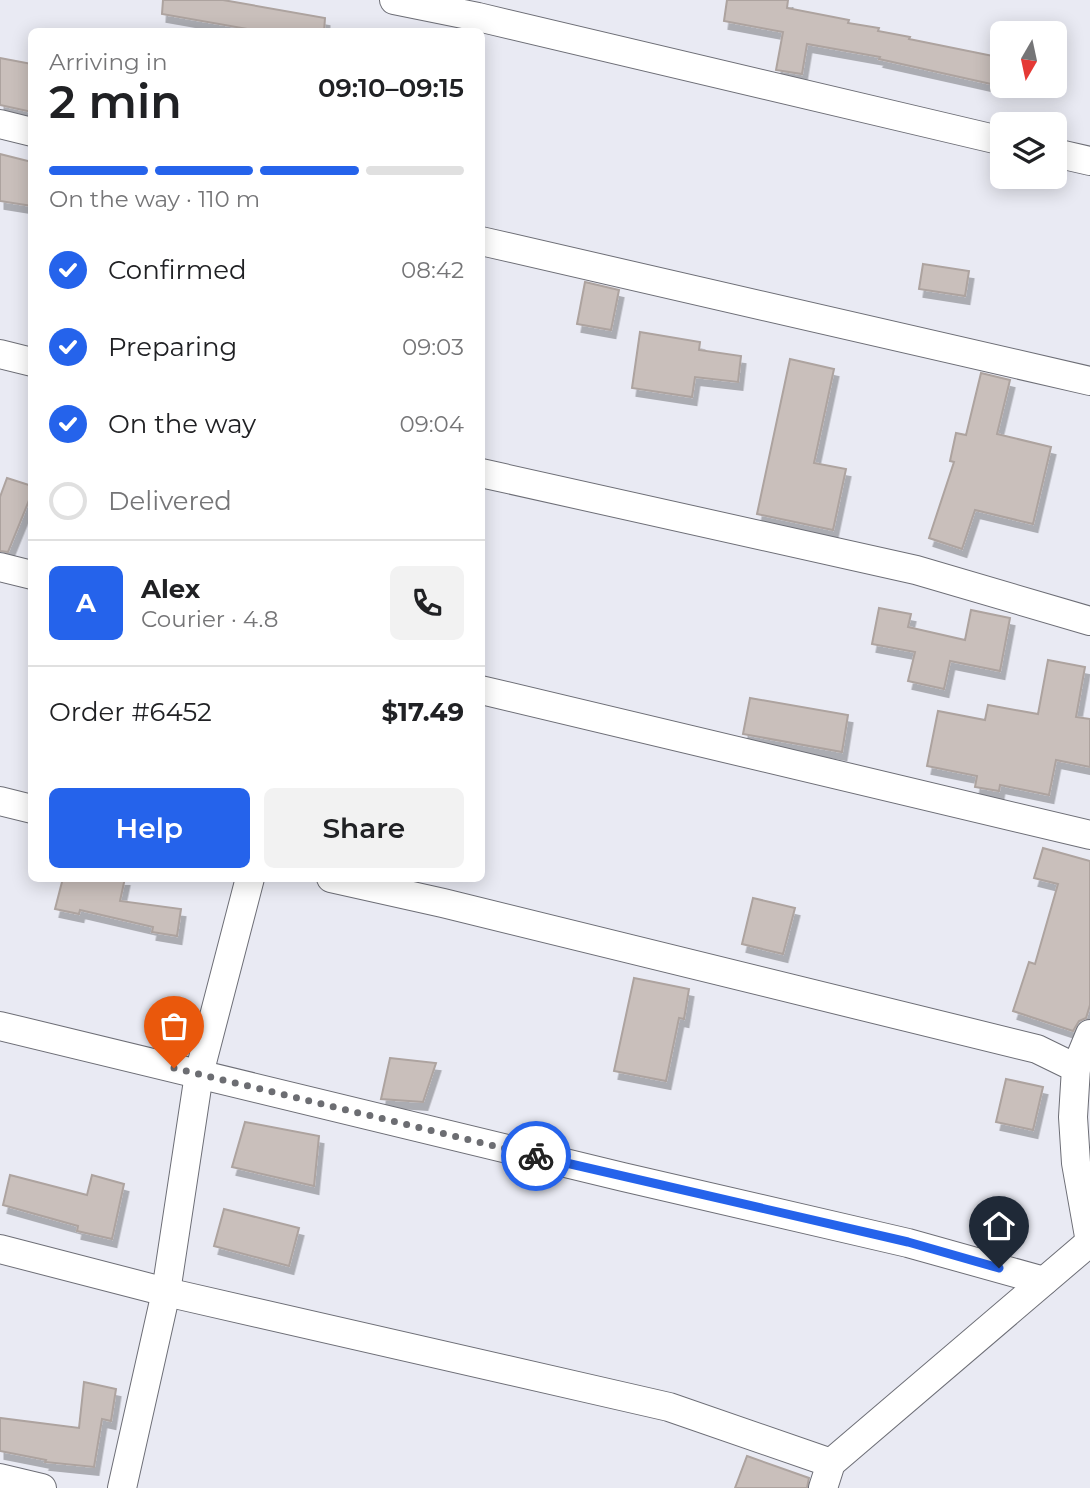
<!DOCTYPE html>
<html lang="en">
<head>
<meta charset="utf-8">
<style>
  :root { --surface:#fff; --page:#f2f2f2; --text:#202124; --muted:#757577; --line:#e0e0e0; --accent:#2563eb }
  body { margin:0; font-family:Montserrat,sans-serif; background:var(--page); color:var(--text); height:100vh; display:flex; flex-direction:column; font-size:26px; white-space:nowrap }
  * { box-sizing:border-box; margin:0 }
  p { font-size:23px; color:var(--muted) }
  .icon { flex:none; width:38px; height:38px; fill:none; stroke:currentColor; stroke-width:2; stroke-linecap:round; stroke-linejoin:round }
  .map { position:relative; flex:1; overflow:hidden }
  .sheet { position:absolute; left:28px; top:28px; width:457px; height:854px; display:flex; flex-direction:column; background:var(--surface); border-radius:10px; box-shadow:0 4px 18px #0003 }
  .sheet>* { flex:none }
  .needle { width:46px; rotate:189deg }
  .tools { position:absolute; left:990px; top:21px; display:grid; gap:14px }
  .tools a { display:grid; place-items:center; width:77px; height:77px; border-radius:10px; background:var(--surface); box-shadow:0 4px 18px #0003; font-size:35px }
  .pin { position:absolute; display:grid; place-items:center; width:60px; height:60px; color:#fff; margin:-72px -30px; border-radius:50% 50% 50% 0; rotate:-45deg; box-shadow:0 0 7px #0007 }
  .pin .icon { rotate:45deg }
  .courier { position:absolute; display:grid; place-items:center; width:70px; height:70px; margin:-35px; border:5px solid #2563eb; border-radius:50%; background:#fff; color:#222; box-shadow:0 2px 9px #0007 }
  .head em { font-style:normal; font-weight:600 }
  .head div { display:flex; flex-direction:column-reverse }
  .head { display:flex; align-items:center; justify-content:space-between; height:119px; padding:0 21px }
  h1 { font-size:46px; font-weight:600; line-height:52px }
  .bar { display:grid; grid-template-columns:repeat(4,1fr); gap:10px 7px; align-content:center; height:84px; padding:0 21px }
  .bar i { height:9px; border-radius:5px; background:var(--line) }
  .bar .current { background:var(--accent) }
  .bar p { grid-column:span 4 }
  .line { display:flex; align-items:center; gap:18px; padding:0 21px; border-top:2px solid var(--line) }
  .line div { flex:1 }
  .round { display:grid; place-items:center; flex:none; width:74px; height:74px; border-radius:10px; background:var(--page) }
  ol { padding:0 21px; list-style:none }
  li { display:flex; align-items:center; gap:21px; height:77px }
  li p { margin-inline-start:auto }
  li .icon { padding:7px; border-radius:50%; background:var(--accent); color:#fff; stroke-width:4 }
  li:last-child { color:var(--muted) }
  li i { width:38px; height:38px; border:4px solid var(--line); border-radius:50% }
  .cta { display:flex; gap:14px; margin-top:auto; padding:14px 21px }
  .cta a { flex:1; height:80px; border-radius:10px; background:var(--accent); color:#fff; font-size:28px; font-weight:600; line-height:80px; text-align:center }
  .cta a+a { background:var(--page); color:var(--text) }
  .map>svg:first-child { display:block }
  .building { fill:#c9bfbb; stroke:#ada39f; stroke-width:2; filter:url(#shadow) }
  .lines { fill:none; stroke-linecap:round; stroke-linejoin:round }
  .minor-casing { stroke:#6d6e76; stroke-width:30 }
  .minor { stroke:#fff; stroke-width:28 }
  .done { stroke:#6c6d72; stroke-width:7; stroke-dasharray:0 12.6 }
  .route { stroke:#2563eb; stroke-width:9 }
</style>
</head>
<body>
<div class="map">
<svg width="1090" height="1488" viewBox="0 0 1090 1488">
  <defs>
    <filter id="shadow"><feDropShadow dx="4.5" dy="8" stdDeviation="0" flood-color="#0004"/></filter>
  </defs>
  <rect width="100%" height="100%" fill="#e9eaf3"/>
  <g class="building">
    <path d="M163,0H223L325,18L324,32H265L162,14Z"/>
    <path d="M727,0H788L787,8L849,20L848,23L879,28L878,31L910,37L909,39L1003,58L1000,86L879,59L880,57L807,44L802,74L776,70L783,32L724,21Z"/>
    <path d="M0,58L32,64V112L0,105Z"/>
    <path d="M0,154L32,162V206L0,201Z"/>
    <path d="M923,264L969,271L965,296L919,289Z"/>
    <path d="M585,282L619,290L611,330L577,324Z"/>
    <path d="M640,332L700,342L699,350L741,356L738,382L695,377L692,397L632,388Z"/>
    <path d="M790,359L834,369L814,463L846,469L833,530L757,514Z"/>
    <path d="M981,373L1010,380L997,434L1051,447L1033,524L975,510L962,549L929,538L954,462L950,461L956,433L966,435Z"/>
    <path d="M7,478L32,486V493L8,552L0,551V497Z"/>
    <path d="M879,608L911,614L908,627L965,640L971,610L1010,618L1000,671L950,661L944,689L908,681L915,652L872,644Z"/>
    <path d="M1048,660L1085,667L1076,717L1090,719V767L1056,760L1049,795L1000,785L999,791L975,787L977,776L927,766L938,711L985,720L988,705L1038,714Z"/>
    <path d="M750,698L848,715L842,752L743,734Z"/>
    <path d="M1043,848L1090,861V1005L1086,1018L1079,1021L1073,1031L1013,1011L1029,962L1035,964L1058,884L1034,878Z"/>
    <path d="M63,878H125L120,901L181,909L177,936L152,932L153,927L80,910L79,914L55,909Z"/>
    <path d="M753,898L795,908L783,954L742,944Z"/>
    <path d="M634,978L689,989L684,1019L679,1018L666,1081L614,1071Z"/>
    <path d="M390,1058L436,1063L423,1102L381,1099Z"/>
    <path d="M1006,1079L1043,1087L1033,1130L996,1122Z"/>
    <path d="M245,1122L319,1136L314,1186L232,1167Z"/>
    <path d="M10,1175L87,1195L92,1175L124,1184L112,1239L77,1231L78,1226L3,1205Z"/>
    <path d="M224,1209L299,1228L289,1266L214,1246Z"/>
    <path d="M84,1382L116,1389L111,1421L102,1419L94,1467L45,1462L46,1460L0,1451V1418L79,1428Z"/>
    <path d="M747,1456L809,1478L807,1488H735Z"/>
  </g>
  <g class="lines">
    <g class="minor-casing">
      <g id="minor">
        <path d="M394,0L478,17L1003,141"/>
        <path d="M0,124L32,132"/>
        <path d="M1055,153L1090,161"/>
        <path d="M481,241L1090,381"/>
        <path d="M0,354L32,362"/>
        <path d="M481,473L916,570L1090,621"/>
        <path d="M0,567L32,575"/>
        <path d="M481,690L1090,835"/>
        <path d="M0,801L32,809"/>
        <path d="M331,878L443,903L1037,1049L1076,1068L1073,1117L1076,1163L1090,1242"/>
        <path d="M0,1026L623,1177L908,1243L1044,1281"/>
        <path d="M1076,1068L1090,1034"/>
        <path d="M0,1249L166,1292L669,1407L831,1463"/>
        <path d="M0,1478L42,1488"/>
        <path d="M122,1488L166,1292L199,1074L250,878"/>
        <path d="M823,1488L831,1463L1090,1242"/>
      </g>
    </g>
    <use href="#minor" class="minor"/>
  </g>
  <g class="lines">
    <path class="done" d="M174,1068L536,1156"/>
    <path class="route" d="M536,1156L908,1242L999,1268"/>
  </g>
</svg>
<div class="tools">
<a><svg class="needle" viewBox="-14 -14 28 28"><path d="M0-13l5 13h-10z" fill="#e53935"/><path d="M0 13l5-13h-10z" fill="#757577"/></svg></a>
<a><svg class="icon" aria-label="layers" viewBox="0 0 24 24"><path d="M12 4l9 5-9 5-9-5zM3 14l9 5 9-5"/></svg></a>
</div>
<div class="pin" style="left:174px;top:1068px;background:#ea580c"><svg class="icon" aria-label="bag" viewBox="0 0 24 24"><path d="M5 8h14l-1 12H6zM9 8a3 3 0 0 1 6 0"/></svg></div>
<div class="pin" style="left:999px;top:1268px;background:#1f2937"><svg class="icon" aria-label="home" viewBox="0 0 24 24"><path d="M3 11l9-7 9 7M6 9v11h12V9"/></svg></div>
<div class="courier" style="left:536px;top:1156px"><svg class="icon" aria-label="bike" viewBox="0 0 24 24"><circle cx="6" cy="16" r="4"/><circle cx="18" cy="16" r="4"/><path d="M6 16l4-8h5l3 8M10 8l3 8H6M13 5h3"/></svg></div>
<section class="sheet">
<div class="head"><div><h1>2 min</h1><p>Arriving in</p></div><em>09:10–09:15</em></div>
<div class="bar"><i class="current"></i><i class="current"></i><i class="current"></i><i></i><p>On the way · 110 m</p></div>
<ol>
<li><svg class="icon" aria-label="check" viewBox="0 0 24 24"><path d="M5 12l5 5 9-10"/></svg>Confirmed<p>08:42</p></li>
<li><svg class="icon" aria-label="check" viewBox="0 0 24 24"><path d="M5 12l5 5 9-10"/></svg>Preparing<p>09:03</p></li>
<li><svg class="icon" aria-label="check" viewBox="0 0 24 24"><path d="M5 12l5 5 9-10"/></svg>On the way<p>09:04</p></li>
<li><i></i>Delivered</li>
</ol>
<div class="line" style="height:126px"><b class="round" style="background:var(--accent);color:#fff">A</b><div><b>Alex</b><p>Courier · 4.8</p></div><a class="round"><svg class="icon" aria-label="phone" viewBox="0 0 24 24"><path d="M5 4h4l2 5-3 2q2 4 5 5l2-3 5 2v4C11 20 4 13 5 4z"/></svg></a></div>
<div class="line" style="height:91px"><div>Order #6452</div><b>$17.49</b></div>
<div class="cta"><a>Help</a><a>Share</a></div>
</section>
</div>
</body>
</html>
